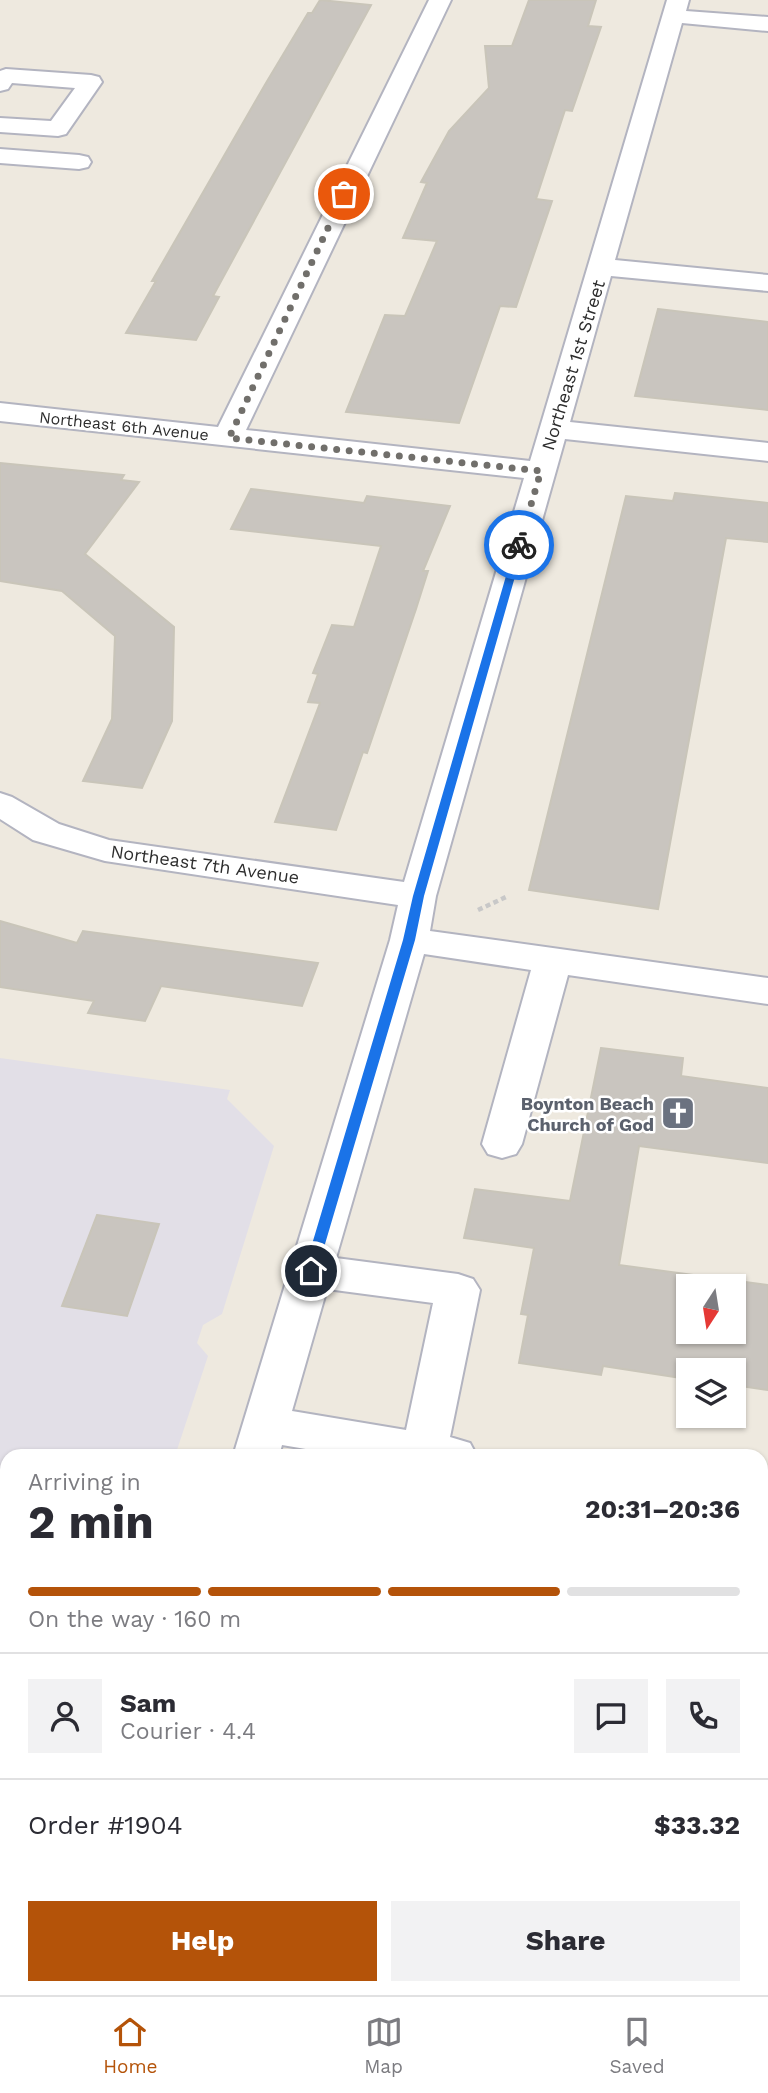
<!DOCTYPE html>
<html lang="en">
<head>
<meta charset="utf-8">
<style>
  :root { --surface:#fff; --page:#f2f2f3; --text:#2b2b33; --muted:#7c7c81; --line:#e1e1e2; --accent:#b45309 }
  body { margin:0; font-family:"Work Sans",sans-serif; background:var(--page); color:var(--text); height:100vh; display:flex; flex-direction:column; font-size:26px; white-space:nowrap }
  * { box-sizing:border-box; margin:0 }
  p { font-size:23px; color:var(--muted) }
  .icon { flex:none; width:38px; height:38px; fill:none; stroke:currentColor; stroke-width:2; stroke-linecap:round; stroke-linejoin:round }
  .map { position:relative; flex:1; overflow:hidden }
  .side { position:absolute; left:0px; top:1449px; width:768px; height:546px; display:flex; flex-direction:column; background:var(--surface); border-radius:21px 21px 0 0; box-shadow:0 2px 5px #0004 }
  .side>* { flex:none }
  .needle { width:46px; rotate:192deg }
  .tools { position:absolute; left:676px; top:1274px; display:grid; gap:14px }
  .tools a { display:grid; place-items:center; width:70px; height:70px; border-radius:0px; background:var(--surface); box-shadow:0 2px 5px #0004; font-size:35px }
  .pin { position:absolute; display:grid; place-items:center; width:60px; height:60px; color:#fff; margin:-30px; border:4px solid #fff; border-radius:50%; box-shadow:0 2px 7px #0007 }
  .courier { position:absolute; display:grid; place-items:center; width:70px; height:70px; margin:-35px; border:5px solid #1a73e8; border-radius:50%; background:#fff; color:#222; box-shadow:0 2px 9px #0007 }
  .head em { font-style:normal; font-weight:700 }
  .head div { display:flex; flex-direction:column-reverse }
  .head { display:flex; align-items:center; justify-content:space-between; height:119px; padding:0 28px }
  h1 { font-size:46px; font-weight:700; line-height:52px }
  .bar { display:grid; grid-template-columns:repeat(4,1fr); gap:10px 7px; align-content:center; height:84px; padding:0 28px }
  .bar i { height:9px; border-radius:5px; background:var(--line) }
  .bar .current { background:var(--accent) }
  .bar p { grid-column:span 4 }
  .line { display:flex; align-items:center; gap:18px; padding:0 28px; border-top:2px solid var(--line) }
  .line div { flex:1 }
  .round { display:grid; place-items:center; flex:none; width:74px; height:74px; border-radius:0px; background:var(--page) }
  .action { display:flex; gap:14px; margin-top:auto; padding:14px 28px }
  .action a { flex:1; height:80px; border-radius:0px; background:var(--accent); color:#fff; font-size:28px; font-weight:700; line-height:80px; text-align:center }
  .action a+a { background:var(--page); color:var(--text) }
  .tabs { display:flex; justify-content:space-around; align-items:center; height:98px; border-top:2px solid var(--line); background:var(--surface); font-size:19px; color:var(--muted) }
  .tabs a { display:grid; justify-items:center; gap:4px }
  .tabs .current { color:var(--accent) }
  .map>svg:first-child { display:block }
  .industrial { fill:#e2dfe7 }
  .building { fill:#c9c5bf; stroke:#c9c5b9; stroke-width:2; fill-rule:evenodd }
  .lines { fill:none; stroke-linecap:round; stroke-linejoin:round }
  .minor-casing { stroke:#b3b4c0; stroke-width:4 }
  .path { stroke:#c8c8c8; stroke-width:4.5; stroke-dasharray:5 3.5; stroke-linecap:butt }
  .minor { fill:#fff; fill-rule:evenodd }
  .route { fill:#1a73e8 }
  .done { stroke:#716f6b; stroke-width:7; stroke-dasharray:0 12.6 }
  .labels { text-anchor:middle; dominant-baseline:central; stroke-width:5; stroke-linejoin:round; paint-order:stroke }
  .far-street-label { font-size:16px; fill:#2d2d2d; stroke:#fff }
  .street-label { font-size:18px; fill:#2d2d2d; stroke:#fff }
  .worship-label { font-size:18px; font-weight:bold; fill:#5b616d; stroke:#fff; text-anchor:end }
</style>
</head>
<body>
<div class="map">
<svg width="768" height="1995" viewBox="0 0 768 1995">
  <rect width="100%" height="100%" fill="#eee9df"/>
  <path class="industrial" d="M0,1058L230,1090L227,1099L274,1146L222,1314L203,1325L197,1343L208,1356L175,1456H7V1828L0,1832Z"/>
  <g class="building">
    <path d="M320,0L371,5L213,296L219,297L196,340L126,333L156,281H152L266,83L308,13H312Z"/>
    <path d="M529,0H596L588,26L601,27L572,111L565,110L536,199L552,201L516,307L500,306L459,423L346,412L385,315L405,316L437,241L403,238L427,183L421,182L449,131L489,88L485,46H512Z"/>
    <path d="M658,309L768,322V410L635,396Z"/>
    <path d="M0,463L124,475L121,480L139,482L85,554L174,627L172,721L142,788L83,781L112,719L115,636L62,591L0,581Z"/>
    <path d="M251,489L364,503L367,496L450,506L423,571H428L416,609L367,753L363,752L336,830L275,822L320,703L308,702L318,674L313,673L332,625L354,627L381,546L231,529Z"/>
    <path d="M675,493L768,503V542L726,538L658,909L529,890L626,496L673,501Z"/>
    <path d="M0,921L77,943L83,931L318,963L302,1006L161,986L145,1021L88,1013L94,1001L0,987Z"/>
    <path d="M601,1048L683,1058L681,1076L768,1088V1163L639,1146L619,1265L768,1285V1390L733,1385V1370H688V1379L603,1366L601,1375L519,1363L528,1315L521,1314L534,1248L464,1238L475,1189L570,1201ZM688,1286H733V1332H688Z"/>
    <path d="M97,1215L159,1224L127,1316L62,1306Z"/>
  </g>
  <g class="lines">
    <g class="minor-casing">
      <g id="minor">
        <path d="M429,0H451L246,430L530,461L667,0H689L686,11L768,17V31L682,23L615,260L768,275V291L611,276L570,422L768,443V461L565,439L436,896L430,931L768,978V1004L568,975L522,1144L516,1154L502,1158L488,1154L482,1144L531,970L424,954L336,1258L458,1274L473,1279L480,1290L450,1437L470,1443L477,1456H347L282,1445L279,1456H233L390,940L398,905L105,861L33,840L0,819V793L12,797L59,824L109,840L404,882L524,478L0,421V403L218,427ZM327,1289L433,1303L406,1430L292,1411Z"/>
        <path d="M6,69L91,75L99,77L102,82L66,134L58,136L0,132V118L51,121L75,88L12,83L8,89L0,91V71Z"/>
        <path d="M0,149L79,155L88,157L91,162L88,167L79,169L0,163Z"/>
        <path d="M761,1490L768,1491V1529L761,1528Z"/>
        <path d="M0,1905L7,1907V1957L0,1955Z"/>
        <path d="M97,1988H153L155,1995H99Z"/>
        <path d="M225,1988H281L279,1995H223Z"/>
        <path d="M655,1988H711L710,1995H654Z"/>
      </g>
    </g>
    <path class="path" d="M478,910L506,897"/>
    <use href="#minor" class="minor"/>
  </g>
  <path class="route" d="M519,542L524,545L424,896L415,940L317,1271L311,1276L304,1271L403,940L413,896L515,545Z"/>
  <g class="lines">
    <path class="done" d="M344,194L229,438L541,471L519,545"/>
  </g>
  <defs>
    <g id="church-square" transform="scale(1.75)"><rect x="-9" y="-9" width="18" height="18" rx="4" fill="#6b7280" stroke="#fff"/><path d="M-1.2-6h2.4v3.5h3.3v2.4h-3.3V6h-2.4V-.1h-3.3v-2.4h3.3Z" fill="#fff"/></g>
  </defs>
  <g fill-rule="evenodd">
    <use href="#church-square" x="678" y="1113"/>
  </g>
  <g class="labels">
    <g class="far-street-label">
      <text transform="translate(124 426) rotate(6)">Northeast 6th Avenue</text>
    </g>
    <g class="street-label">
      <text transform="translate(573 365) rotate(-73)">Northeast 1st Street</text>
      <text transform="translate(205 864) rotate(8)">Northeast 7th Avenue</text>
    </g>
    <g class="worship-label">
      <text x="654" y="1103">Boynton Beach<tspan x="654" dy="21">Church of God</tspan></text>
    </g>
  </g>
</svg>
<div class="tools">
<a><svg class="needle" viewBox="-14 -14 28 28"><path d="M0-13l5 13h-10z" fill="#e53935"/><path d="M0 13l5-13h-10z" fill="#7c7c81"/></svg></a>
<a><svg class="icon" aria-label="layers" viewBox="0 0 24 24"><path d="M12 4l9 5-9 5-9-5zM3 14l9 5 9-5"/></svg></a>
</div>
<div class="pin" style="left:344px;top:194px;background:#ea580c"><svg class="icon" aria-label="bag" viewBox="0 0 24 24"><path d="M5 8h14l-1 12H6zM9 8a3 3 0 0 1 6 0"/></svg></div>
<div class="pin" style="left:311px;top:1271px;background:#1f2937"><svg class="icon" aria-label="home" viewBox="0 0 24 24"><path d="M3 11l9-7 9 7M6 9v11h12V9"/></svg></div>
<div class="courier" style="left:519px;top:545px"><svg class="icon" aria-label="bike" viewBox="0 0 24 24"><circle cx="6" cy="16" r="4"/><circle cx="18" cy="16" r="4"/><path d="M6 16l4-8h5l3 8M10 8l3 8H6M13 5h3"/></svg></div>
<section class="side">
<div class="head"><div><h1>2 min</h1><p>Arriving in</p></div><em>20:31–20:36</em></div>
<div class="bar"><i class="current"></i><i class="current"></i><i class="current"></i><i></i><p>On the way · 160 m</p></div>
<div class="line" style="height:126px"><a class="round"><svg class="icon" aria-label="person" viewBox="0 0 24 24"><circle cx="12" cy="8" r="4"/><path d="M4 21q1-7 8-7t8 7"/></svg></a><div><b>Sam</b><p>Courier · 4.4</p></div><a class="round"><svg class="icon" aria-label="chat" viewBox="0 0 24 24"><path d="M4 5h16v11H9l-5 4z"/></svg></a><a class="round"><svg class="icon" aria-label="phone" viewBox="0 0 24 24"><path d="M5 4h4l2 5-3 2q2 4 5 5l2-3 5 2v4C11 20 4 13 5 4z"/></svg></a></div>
<div class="line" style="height:91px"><div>Order #1904</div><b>$33.32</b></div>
<div class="action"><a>Help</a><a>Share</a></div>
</section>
</div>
<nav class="tabs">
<a class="current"><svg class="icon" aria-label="home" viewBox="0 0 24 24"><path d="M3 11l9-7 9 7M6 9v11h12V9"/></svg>Home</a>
<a><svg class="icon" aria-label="map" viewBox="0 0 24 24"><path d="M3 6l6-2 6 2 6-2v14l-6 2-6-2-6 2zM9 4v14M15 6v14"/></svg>Map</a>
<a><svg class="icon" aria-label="saved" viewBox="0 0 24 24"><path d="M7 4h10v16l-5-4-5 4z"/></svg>Saved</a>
</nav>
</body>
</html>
